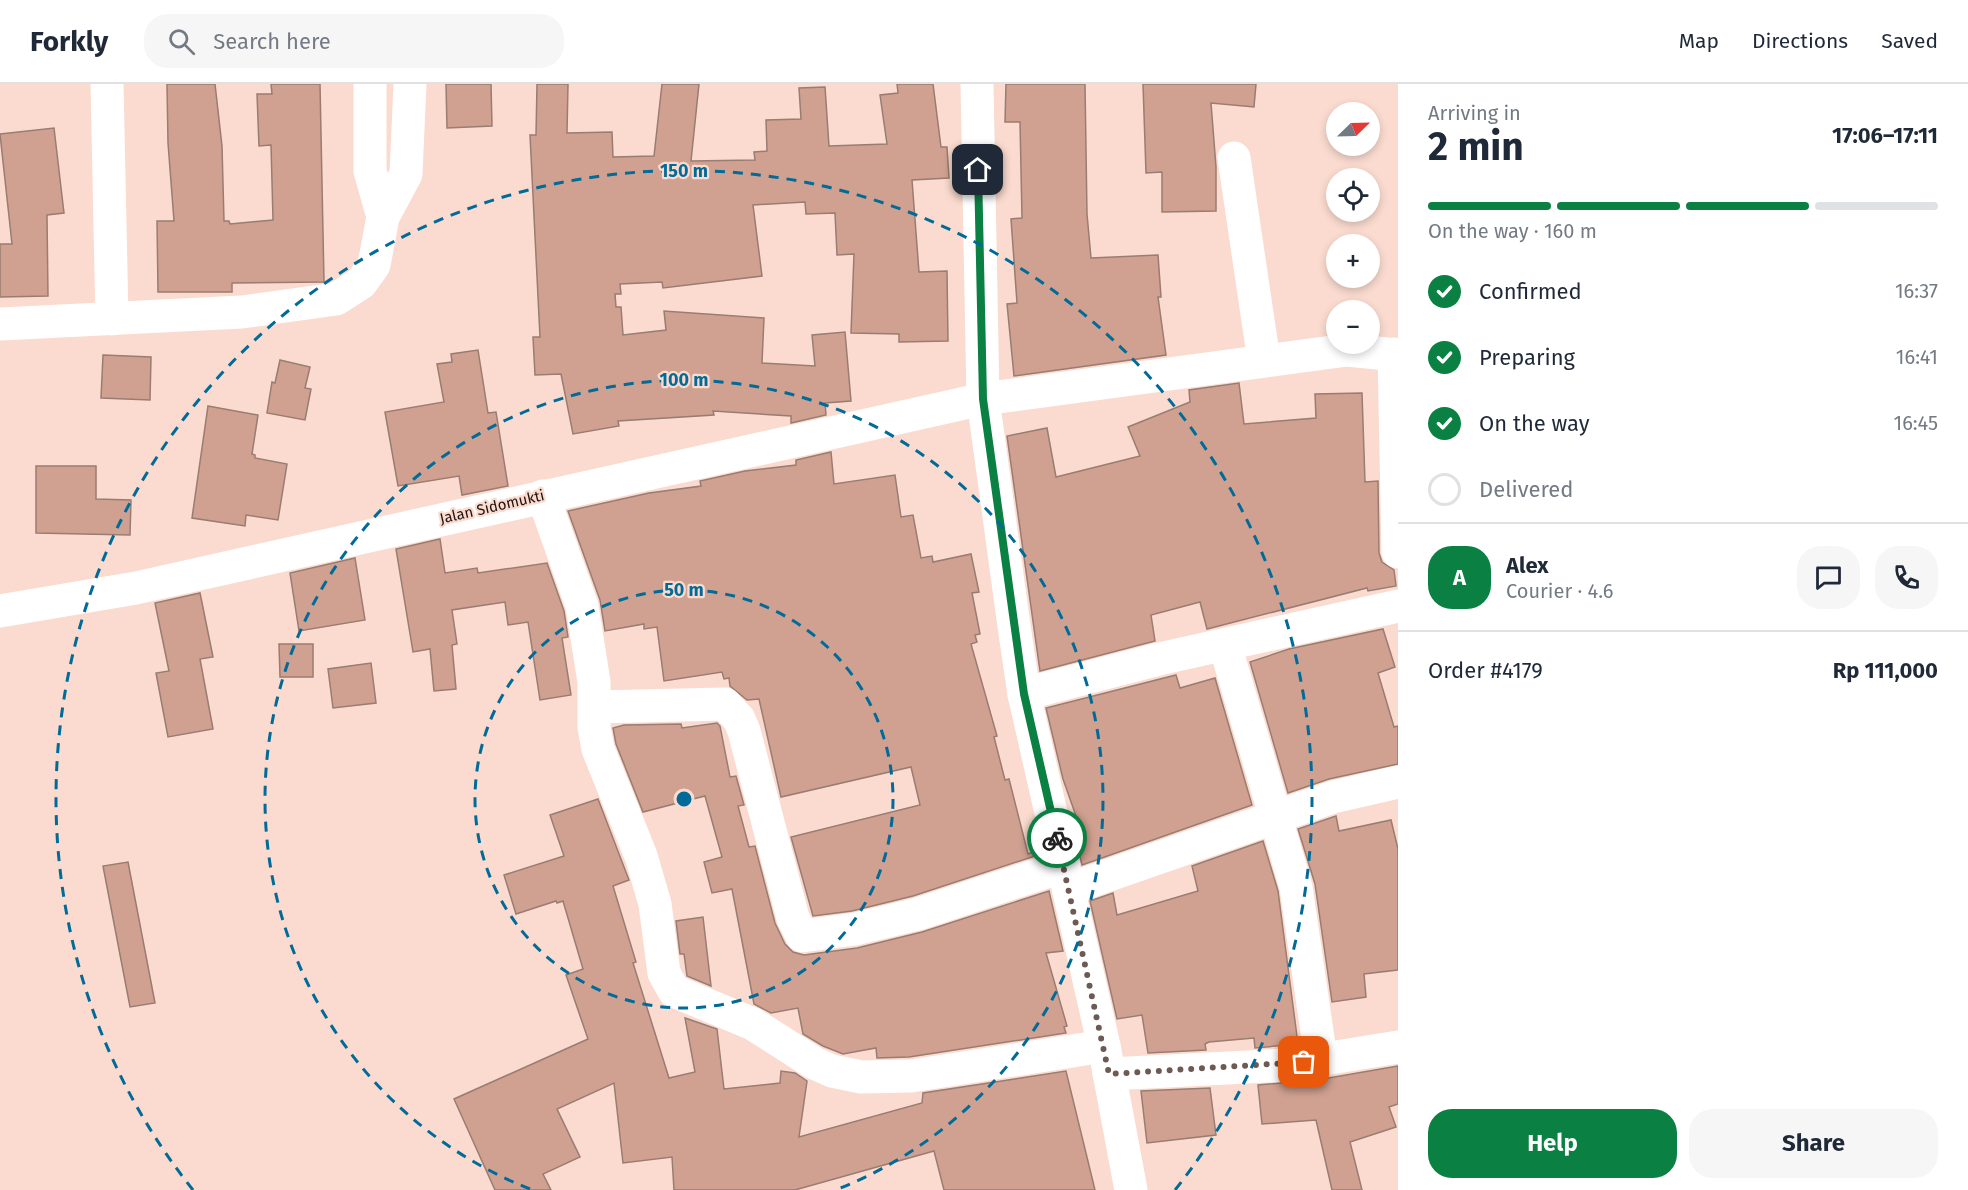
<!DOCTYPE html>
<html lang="en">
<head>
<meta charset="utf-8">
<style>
  :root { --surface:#fff; --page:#f6f6f7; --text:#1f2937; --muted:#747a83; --line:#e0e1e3; --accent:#0b8043 }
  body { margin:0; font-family:"Fira Sans",sans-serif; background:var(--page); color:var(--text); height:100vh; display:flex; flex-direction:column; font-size:22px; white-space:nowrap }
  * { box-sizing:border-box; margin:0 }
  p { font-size:20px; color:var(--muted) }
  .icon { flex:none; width:33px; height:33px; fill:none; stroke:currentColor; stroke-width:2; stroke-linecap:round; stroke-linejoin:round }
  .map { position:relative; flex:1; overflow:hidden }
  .panel { display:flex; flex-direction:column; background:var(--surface); width:570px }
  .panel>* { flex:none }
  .needle { width:39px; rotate:67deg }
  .fabs { position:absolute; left:1326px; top:18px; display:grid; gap:12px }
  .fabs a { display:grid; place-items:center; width:54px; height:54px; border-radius:50%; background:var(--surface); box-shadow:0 3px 9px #0003; font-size:30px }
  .pin { position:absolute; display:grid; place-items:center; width:51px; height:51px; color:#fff; margin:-26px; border-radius:12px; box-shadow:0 3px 9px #0006 }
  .courier { position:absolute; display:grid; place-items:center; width:60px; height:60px; margin:-30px; border:4px solid #0b8043; border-radius:50%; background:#fff; color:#222; box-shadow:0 2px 8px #0007 }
  .head em { font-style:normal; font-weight:700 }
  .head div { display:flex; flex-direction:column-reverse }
  .head { display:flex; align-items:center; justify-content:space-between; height:102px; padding:0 30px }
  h1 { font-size:39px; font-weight:700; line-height:45px }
  .bar { display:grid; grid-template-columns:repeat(4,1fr); gap:9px 6px; align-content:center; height:72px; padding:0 30px }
  .bar i { height:8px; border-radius:4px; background:var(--line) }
  .bar .on { background:var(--accent) }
  .bar p { grid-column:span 4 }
  .line { display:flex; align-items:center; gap:15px; padding:0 30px; border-top:2px solid var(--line) }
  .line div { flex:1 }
  .round { display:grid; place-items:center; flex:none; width:63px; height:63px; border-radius:24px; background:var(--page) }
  ol { padding:0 30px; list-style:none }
  li { display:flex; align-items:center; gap:18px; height:66px }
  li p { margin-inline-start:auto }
  li .icon { padding:6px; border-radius:50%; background:var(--accent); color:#fff; stroke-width:4 }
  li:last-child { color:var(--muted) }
  li i { width:33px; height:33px; border:3px solid var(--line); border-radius:50% }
  .action { display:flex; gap:12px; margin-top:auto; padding:12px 30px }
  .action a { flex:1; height:69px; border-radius:24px; background:var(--accent); color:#fff; font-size:24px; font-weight:700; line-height:69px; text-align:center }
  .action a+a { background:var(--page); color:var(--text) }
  header { display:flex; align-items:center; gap:36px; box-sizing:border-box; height:84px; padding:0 30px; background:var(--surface); border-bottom:2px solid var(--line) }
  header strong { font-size:28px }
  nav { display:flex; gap:33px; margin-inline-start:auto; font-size:21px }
  .search { width:420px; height:54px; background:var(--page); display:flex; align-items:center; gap:15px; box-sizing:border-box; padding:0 21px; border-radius:24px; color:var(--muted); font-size:22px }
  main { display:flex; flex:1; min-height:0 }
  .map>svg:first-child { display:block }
  .building { fill:#d0a190; stroke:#997c72; stroke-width:1.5 }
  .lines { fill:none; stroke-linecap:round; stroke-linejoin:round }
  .street { stroke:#fff; stroke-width:33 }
  .secondary { stroke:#fff; stroke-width:33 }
  .done { stroke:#6c5a53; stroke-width:6; stroke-dasharray:0 10.8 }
  .route { stroke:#0b8043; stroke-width:8 }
  .ring { fill:none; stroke:#006b98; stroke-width:3; stroke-dasharray:10 8 }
  .labels { text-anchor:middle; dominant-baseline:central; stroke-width:4.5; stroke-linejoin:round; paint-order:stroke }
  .street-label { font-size:15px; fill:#1f1410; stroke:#fbdbcf }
  .centre { fill:#006b98; stroke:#fbdbcf; stroke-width:3 }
  .ring-label { font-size:18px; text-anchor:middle; font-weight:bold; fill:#006b98; stroke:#fbdbcf; stroke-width:4.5; stroke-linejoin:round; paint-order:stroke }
</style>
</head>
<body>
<header>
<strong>Forkly</strong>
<div class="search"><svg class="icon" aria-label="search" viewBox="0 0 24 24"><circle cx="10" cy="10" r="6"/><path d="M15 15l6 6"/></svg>Search here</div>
<nav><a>Map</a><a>Directions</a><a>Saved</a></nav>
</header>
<main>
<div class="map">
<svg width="1398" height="1106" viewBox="0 0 1398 1106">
  <rect width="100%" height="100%" fill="#fbdbcf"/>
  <g class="building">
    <path d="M167,0H215L222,62L224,137H229L230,140L273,136L271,61L259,62L257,10H272L271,0H320L324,198L232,199V208H158L157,137H174L168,59Z"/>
    <path d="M446,0H491L492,42L447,44Z"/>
    <path d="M537,0H568L567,49L612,48L613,73L654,72L662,0H699L691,77L755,76L754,68L767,67L766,36L801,35L799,4L825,3L829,62L887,60L880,11L898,9L897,0H933L941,63H947L949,94L912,96L919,188L947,187L948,257L899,258V250L851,249L854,170L837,171L835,129L806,130L805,118L753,121L762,192L663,204L662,198L620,200L621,210H615L616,223H621L623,251L666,246L664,227L764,234L762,279L815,282L812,251L845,248L851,317L825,319L826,331L791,339V332L713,327L714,331L618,337L619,342L573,350L561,290L535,291L533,253H540L530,51H536Z"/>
    <path d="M1006,0H1085L1087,130L1091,174L1158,171L1161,213H1158L1166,271L1014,292L1007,220L1017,219L1011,135L1022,134L1020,38H1005Z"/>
    <path d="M1143,0H1256L1254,23L1211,19L1216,83V127L1162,128V88L1146,89Z"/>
    <path d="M54,44L64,129L47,131L48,212L0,213V160H12L0,50Z"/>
    <path d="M478,266L488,329L496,328L508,402L462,411L459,392L398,402L385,328L444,318L437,280L452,278L451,270Z"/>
    <path d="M103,271L151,273L150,316L101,314Z"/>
    <path d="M280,276L310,283L305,304L311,305L305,336L267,329L272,298L275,299Z"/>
    <path d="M1239,299L1244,340L1316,334L1315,310L1362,309L1365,398L1378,397L1379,469L1382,478L1394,486L1396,502L1368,507L1367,504L1207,545L1200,518L1151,531L1155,557L1040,587L1007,352L1047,344L1056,393L1140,372L1128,343L1190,318L1189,306Z"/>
    <path d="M208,322L258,331L252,370L255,371V374L287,380L278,436L246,431L245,442L192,434Z"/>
    <path d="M831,368L834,400L895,391L901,433L913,431L921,474L932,472L933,478L971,470L979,508L972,509L980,550L975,551L977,558L971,560L997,652L994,653L1005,696L1009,695L1028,770L1040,765L1041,770L913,812L852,827L813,832L791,753L920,721L911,683L781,713L759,615L747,616L730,602L729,594L724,595L722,588L664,597L657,543L644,545V540L605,547L600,516L568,427L649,409L701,402L700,397L745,387L796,381V376Z"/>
    <path d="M36,382H96V415L131,416L130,451L36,449Z"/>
    <path d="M440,455L445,489L477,484L478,489L547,479L564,527L568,553L562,554L571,611L540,616L528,538L508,541L505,518L452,526L457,560L452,561L456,605L434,607L430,565L413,568L396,465Z"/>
    <path d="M355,474L365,536L299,547L290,489Z"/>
    <path d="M200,509L213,573L200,575L213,645L168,653L156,589L169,587L155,519Z"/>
    <path d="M1383,545L1395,583L1378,589L1394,643L1398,642V680L1329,695L1288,709L1250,578L1289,565Z"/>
    <path d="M279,560H313V593H280Z"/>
    <path d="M371,579L376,619L333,624L328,585Z"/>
    <path d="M1176,591L1180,604L1215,594L1252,721L1082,781L1075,752L1082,749L1063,695L1046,624Z"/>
    <path d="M717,639L720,642L730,693L736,692L744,721L738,722L749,763L755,762L775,839L785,860L793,868L804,871L857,864L922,848L1049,807L1063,867L1046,869L1067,942L1064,943L1066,949L909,973L877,974L876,964L843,970L823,962L803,950L798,924L771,929L754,920L732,805L712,809L704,778L722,773L705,712L643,728L616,660L613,644L624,641L681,640L682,644Z"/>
    <path d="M598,715L629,796L613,802L636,878L633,879L669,994L695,988L685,934L717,945L724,1005L780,999L781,987L795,989L807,997L799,1053L922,1019L923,1009L1066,987L1095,1106H944L934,1067L795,1106H674L672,1073L623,1079L614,999L557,1025L580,1073L543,1090L551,1106H495L454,1015L588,955L566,891L583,885L563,817L557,819L556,817L516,830L504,791L564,772L550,731Z"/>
    <path d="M1336,732L1339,747L1391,736L1398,765V886L1364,890L1366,913L1332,918L1315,800L1298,745Z"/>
    <path d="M1263,757L1278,807L1298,960L1255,964L1254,954L1209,958L1205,960L1206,966L1148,969L1142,931L1117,935L1090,817L1113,809L1117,831L1198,807L1192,782Z"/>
    <path d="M128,778L155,919L130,923L103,782Z"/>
    <path d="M703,833L711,902L687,892L684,870H680L676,837Z"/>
    <path d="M1398,982V1020L1389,1023L1396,1043L1350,1058L1362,1106H1332L1316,1036L1262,1040L1258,1001L1317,996Z"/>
    <path d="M1210,1004L1216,1051L1147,1059L1141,1007Z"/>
  </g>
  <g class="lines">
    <g class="street">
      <path d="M107,0L112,235"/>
      <path d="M370,0V87L383,133"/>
      <path d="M1234,74L1264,277"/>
      <path d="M0,240L242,228L336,215L361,199L374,181L383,133L406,90L410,0"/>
      <path d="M1394,270L1398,468"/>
      <path d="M983,315L1347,266L1398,271"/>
      <path d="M543,412L582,522L594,598V643L598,665L641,772L655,820L664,889L674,907L753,940L814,979L832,987L861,993L911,992L1104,962"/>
      <path d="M1225,561L1296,803L1321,975"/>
      <path d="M1024,610L1159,575L1398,522"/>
      <path d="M595,623L725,620L739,635L744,647L793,834L802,852L855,845L918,830L1064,782"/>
      <path d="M1069,805L1333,713L1398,698"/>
      <path d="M1109,990L1287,981L1398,963"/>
    </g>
    <g class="secondary">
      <path d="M977,0L983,315L1014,542L1024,610L1104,962L1131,1106"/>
      <path d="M0,527L136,504L983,315"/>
    </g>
  </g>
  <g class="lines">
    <path class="done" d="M1057,754L1109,990L1304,978"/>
    <path class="route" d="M978,86L983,315L1024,610L1057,754"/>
  </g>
  <g class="ring">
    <circle cx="684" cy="715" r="209"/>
    <path d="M530 1105A419 419 0 1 1 838 1105"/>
    <path d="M193 1106A628 628 0 1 1 1175 1106"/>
  </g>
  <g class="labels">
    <g class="street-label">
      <text transform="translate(492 423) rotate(-13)">Jalan Sidomukti</text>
    </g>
  </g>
  <circle cx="684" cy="715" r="9" class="centre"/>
  <g class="ring-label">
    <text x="684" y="93">150 m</text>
    <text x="684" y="302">100 m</text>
    <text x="684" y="512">50 m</text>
  </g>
</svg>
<div class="fabs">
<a><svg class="needle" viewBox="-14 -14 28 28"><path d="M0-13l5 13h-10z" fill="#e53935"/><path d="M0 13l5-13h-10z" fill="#747a83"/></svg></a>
<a><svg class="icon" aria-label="locate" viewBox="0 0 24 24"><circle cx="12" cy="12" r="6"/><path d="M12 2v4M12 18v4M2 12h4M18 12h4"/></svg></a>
<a>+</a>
<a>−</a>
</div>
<div class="pin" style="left:1304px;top:978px;background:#ea580c"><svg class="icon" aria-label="bag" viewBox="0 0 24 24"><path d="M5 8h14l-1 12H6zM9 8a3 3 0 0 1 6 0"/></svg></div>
<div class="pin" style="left:978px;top:86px;background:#1f2937"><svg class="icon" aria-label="home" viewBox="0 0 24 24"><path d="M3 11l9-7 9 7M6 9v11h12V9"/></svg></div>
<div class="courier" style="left:1057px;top:754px"><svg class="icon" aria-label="bike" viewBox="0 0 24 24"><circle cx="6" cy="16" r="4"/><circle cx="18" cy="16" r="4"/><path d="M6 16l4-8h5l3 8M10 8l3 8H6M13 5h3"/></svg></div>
</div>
<section class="panel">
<div class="head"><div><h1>2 min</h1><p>Arriving in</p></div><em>17:06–17:11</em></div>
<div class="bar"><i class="on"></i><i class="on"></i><i class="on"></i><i></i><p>On the way · 160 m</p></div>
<ol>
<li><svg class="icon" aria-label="check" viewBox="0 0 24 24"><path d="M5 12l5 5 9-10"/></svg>Confirmed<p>16:37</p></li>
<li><svg class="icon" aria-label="check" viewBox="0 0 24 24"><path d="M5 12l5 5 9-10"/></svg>Preparing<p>16:41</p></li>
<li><svg class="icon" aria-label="check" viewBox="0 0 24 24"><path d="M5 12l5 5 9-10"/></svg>On the way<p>16:45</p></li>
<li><i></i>Delivered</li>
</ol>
<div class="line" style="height:108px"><b class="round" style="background:var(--accent);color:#fff">A</b><div><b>Alex</b><p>Courier · 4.6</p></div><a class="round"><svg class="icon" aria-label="chat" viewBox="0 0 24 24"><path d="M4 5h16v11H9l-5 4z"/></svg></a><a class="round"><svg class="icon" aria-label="phone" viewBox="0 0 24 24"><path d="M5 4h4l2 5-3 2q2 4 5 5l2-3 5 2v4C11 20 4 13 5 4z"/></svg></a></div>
<div class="line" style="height:78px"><div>Order #4179</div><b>Rp 111,000</b></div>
<div class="action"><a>Help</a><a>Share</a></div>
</section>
</main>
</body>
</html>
